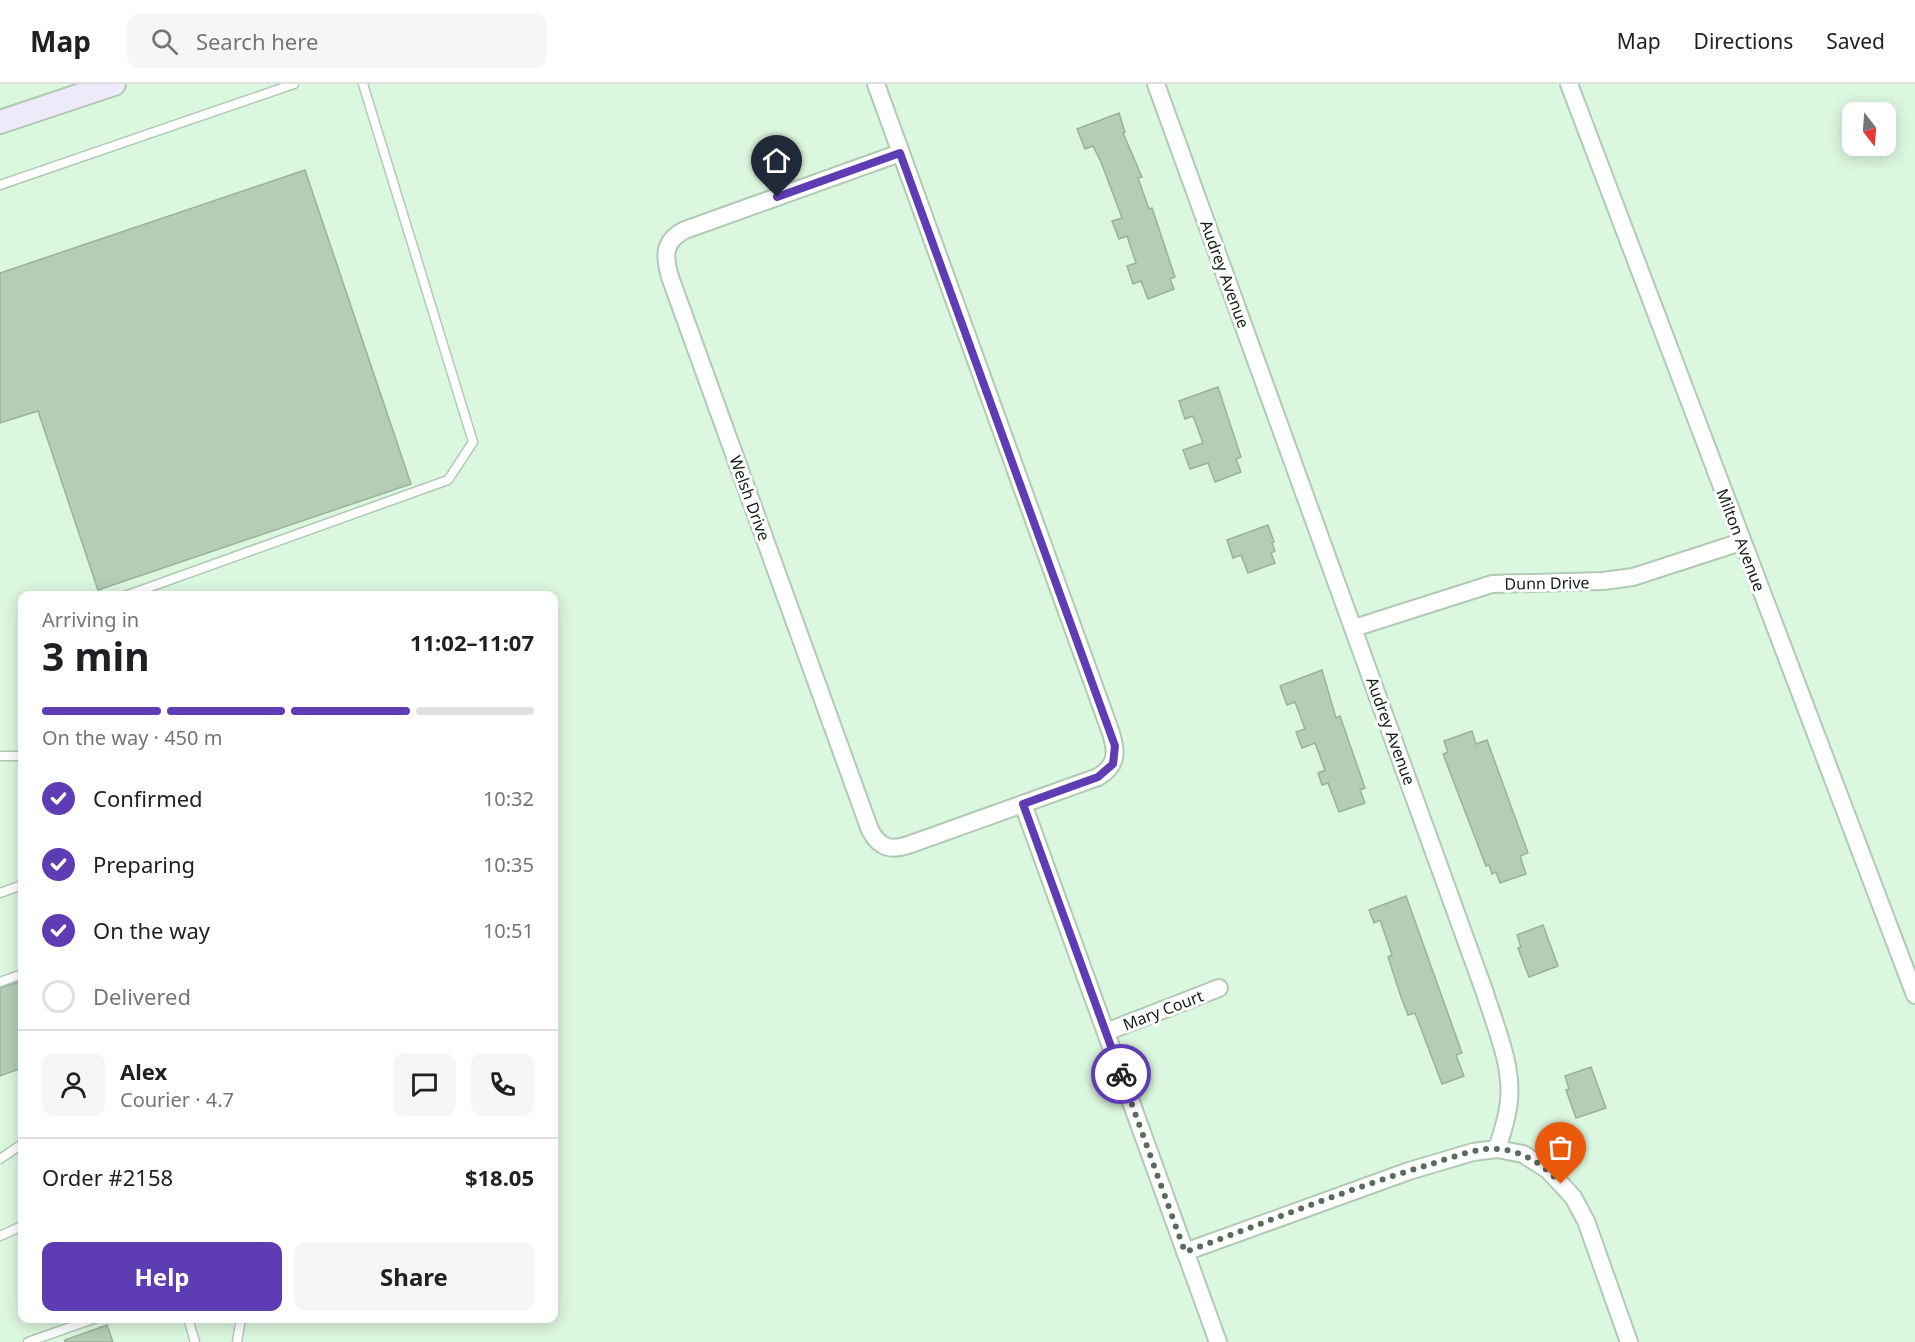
<!DOCTYPE html>
<html lang="en">
<head>
<meta charset="utf-8">
<style>
  :root { --surface:#fff; --page:#f6f6f6; --text:#202124; --muted:#757577; --line:#e0e0e0; --accent:#5d3cb4 }
  body { margin:0; font-family:"Noto Sans",sans-serif; background:var(--page); color:var(--text); height:100vh; display:flex; flex-direction:column; font-size:22px; white-space:nowrap }
  * { box-sizing:border-box; margin:0 }
  p { font-size:20px; color:var(--muted) }
  .icon { flex:none; width:33px; height:33px; fill:none; stroke:currentColor; stroke-width:2; stroke-linecap:round; stroke-linejoin:round }
  .map { position:relative; flex:1; overflow:hidden }
  .sheet { position:absolute; left:18px; top:507px; width:540px; height:732px; display:flex; flex-direction:column; background:var(--surface); border-radius:12px; box-shadow:0 3px 15px #0003 }
  .sheet>* { flex:none }
  .needle { width:39px; rotate:163deg }
  .fabs { position:absolute; left:1842px; top:18px; display:grid; gap:12px }
  .fabs a { display:grid; place-items:center; width:54px; height:54px; border-radius:12px; background:var(--surface); box-shadow:0 3px 15px #0003; font-size:30px }
  .pin { position:absolute; display:grid; place-items:center; width:51px; height:51px; color:#fff; margin:-62px -26px; border-radius:50% 50% 50% 0; rotate:-45deg; box-shadow:0 0 6px #0007 }
  .pin .icon { rotate:45deg }
  .courier { position:absolute; display:grid; place-items:center; width:60px; height:60px; margin:-30px; border:4px solid #5d3cb4; border-radius:50%; background:#fff; color:#222; box-shadow:0 2px 8px #0007 }
  .headline em { font-style:normal; font-weight:700 }
  .headline div { display:flex; flex-direction:column-reverse }
  .headline { display:flex; align-items:center; justify-content:space-between; height:102px; padding:0 24px }
  h1 { font-size:39px; font-weight:700; line-height:45px }
  .bar { display:grid; grid-template-columns:repeat(4,1fr); gap:9px 6px; align-content:center; height:72px; padding:0 24px }
  .bar i { height:8px; border-radius:4px; background:var(--line) }
  .bar .current { background:var(--accent) }
  .bar p { grid-column:span 4 }
  .line { display:flex; align-items:center; gap:15px; padding:0 24px; border-top:2px solid var(--line) }
  .line div { flex:1 }
  .round { display:grid; place-items:center; flex:none; width:63px; height:63px; border-radius:12px; background:var(--page) }
  ol { padding:0 24px; list-style:none }
  li { display:flex; align-items:center; gap:18px; height:66px }
  li p { margin-inline-start:auto }
  li .icon { padding:6px; border-radius:50%; background:var(--accent); color:#fff; stroke-width:4 }
  li:last-child { color:var(--muted) }
  li i { width:33px; height:33px; border:3px solid var(--line); border-radius:50% }
  .cta { display:flex; gap:12px; margin-top:auto; padding:12px 24px }
  .cta a { flex:1; height:69px; border-radius:12px; background:var(--accent); color:#fff; font-size:24px; font-weight:700; line-height:69px; text-align:center }
  .cta a+a { background:var(--page); color:var(--text) }
  header { display:flex; align-items:center; gap:36px; box-sizing:border-box; height:84px; padding:0 30px; background:var(--surface); border-bottom:2px solid var(--line) }
  header strong { font-size:28px }
  nav { display:flex; gap:33px; margin-inline-start:auto; font-size:21px }
  .search { width:420px; height:54px; background:var(--page); display:flex; align-items:center; gap:15px; box-sizing:border-box; padding:0 21px; border-radius:12px; color:var(--muted); font-size:22px }
  .map>svg:first-child { display:block }
  .building { fill:#b3cdb6; stroke:#98b29c; stroke-width:1.5 }
  .lines { fill:none; stroke-linecap:round; stroke-linejoin:round }
  .lane-casing { stroke:#b0cab3; stroke-width:11 }
  .street-casing { stroke:#b0cab3; stroke-width:20 }
  .secondary-casing { stroke:#b0cab3; stroke-width:26 }
  .lane { stroke:#fff; stroke-width:8 }
  .street { stroke:#fff; stroke-width:16 }
  .secondary { stroke:#edebfa; stroke-width:22 }
  .done { stroke:#5a6a5c; stroke-width:6; stroke-dasharray:0 10.8 }
  .route { stroke:#5d3cb4; stroke-width:8 }
  .labels { text-anchor:middle; dominant-baseline:central; stroke-width:6; stroke-linejoin:round; paint-order:stroke }
  .street-label { font-size:16px; fill:#141e15; stroke:#fff }
</style>
</head>
<body>
<header>
<strong>Map</strong>
<div class="search"><svg class="icon" aria-label="search" viewBox="0 0 24 24"><circle cx="10" cy="10" r="6"/><path d="M15 15l6 6"/></svg>Search here</div>
<nav><a>Map</a><a>Directions</a><a>Saved</a></nav>
</header>
<div class="map">
<svg width="1915" height="1258" viewBox="0 0 1915 1258">
  <rect width="100%" height="100%" fill="#dcf7df"/>
  <g class="building">
    <path d="M1119,29L1125,48L1123,49L1142,93L1138,94L1149,125L1152,124L1175,193L1170,195L1174,205L1148,215L1141,197L1133,200L1127,182L1136,179L1127,152L1119,155L1112,137L1122,134L1101,78L1093,62L1085,65L1077,45Z"/>
    <path d="M305,86L411,400L98,506L38,327L0,339V189Z"/>
    <path d="M1218,303L1241,373L1236,375L1241,388L1215,398L1208,379L1190,385L1183,366L1203,359L1193,332L1185,335L1179,317Z"/>
    <path d="M1268,441L1274,458L1272,459L1275,467L1271,469L1275,479L1248,489L1241,471L1233,474L1227,456Z"/>
    <path d="M1322,586L1336,634L1340,632L1365,704L1360,706L1365,719L1339,728L1328,699L1322,701L1318,689L1325,686L1315,659L1302,664L1296,648L1305,645L1295,618L1287,621L1280,602Z"/>
    <path d="M1472,647L1476,660L1487,656L1528,769L1520,772L1526,790L1500,799L1496,788L1492,790L1489,781L1486,782L1443,670L1448,668L1444,657Z"/>
    <path d="M1406,812L1462,969L1456,971L1464,992L1442,1000L1415,929L1408,931L1401,913L1388,873L1392,871L1380,836L1374,839L1369,826Z"/>
    <path d="M1543,841L1558,882L1529,893L1518,864L1521,863L1517,851Z"/>
    <path d="M22,897V984L0,992V904Z"/>
    <path d="M1591,983L1606,1024L1576,1034L1566,1006L1569,1005L1565,992Z"/>
    <path d="M107,1241L113,1258H65V1256Z"/>
  </g>
  <g class="lines">
    <g class="lane-casing">
      <g id="lane">
        <path d="M0,101L294,0"/>
        <path d="M125,512L448,396L473,358L363,0"/>
        <path d="M0,672H22"/>
        <path d="M0,809L22,801"/>
        <path d="M0,898L22,890"/>
        <path d="M0,1075L22,1060"/>
        <path d="M0,1152L22,1142"/>
        <path d="M188,1234L195,1258"/>
        <path d="M28,1258L96,1234"/>
        <path d="M237,1258L241,1234"/>
      </g>
    </g>
    <g class="street-casing">
      <g id="street">
        <path d="M876,0L1111,649C1117,669 1117,682 1098,693L911,760C892,767 880,765 870,746L670,193C664,172 663,157 685,146L900,69"/>
        <path d="M1156,0L1485,909C1496,945 1515,986 1508,1024C1506,1038 1501,1052 1497,1065"/>
        <path d="M1569,0L1915,911"/>
        <path d="M1354,544L1492,500L1603,497L1633,493L1741,458"/>
        <path d="M1023,720L1218,1258"/>
        <path d="M1106,948L1219,904"/>
        <path d="M1185,1168L1409,1087L1473,1068L1497,1065L1523,1070L1548,1086L1573,1113L1586,1137L1629,1258"/>
      </g>
    </g>
    <g class="secondary-casing">
      <path id="secondary" d="M0,38L114,0"/>
    </g>
    <use href="#lane" class="lane"/>
    <use href="#street" class="street"/>
    <use href="#secondary" class="secondary"/>
  </g>
  <g class="lines">
    <path class="done" d="M1121,990L1185,1168C1267,1138 1348,1105 1431,1080C1452,1074 1476,1063 1498,1065C1524,1067 1544,1081 1561,1100"/>
    <path class="route" d="M777,113L900,69L1115,662L1113,680L1098,693L1023,720L1121,990"/>
  </g>
  <g class="labels">
    <g class="street-label">
      <text transform="translate(1225 190) rotate(70)">Audrey Avenue</text>
      <text transform="translate(750 414) rotate(70)">Welsh Drive</text>
      <text transform="translate(1741 456) rotate(69)">Milton Avenue</text>
      <text transform="translate(1547 499) rotate(-1)">Dunn Drive</text>
      <text transform="translate(1391 647) rotate(70)">Audrey Avenue</text>
      <text transform="translate(1163 926) rotate(-21)">Mary Court</text>
    </g>
  </g>
</svg>
<div class="fabs">
<a><svg class="needle" viewBox="-14 -14 28 28"><path d="M0-13l5 13h-10z" fill="#e53935"/><path d="M0 13l5-13h-10z" fill="#757577"/></svg></a>
</div>
<div class="pin" style="left:1561px;top:1100px;background:#ea580c"><svg class="icon" aria-label="bag" viewBox="0 0 24 24"><path d="M5 8h14l-1 12H6zM9 8a3 3 0 0 1 6 0"/></svg></div>
<div class="pin" style="left:777px;top:113px;background:#1f2937"><svg class="icon" aria-label="home" viewBox="0 0 24 24"><path d="M3 11l9-7 9 7M6 9v11h12V9"/></svg></div>
<div class="courier" style="left:1121px;top:990px"><svg class="icon" aria-label="bike" viewBox="0 0 24 24"><circle cx="6" cy="16" r="4"/><circle cx="18" cy="16" r="4"/><path d="M6 16l4-8h5l3 8M10 8l3 8H6M13 5h3"/></svg></div>
<section class="sheet">
<div class="headline"><div><h1>3 min</h1><p>Arriving in</p></div><em>11:02–11:07</em></div>
<div class="bar"><i class="current"></i><i class="current"></i><i class="current"></i><i></i><p>On the way · 450 m</p></div>
<ol>
<li><svg class="icon" aria-label="check" viewBox="0 0 24 24"><path d="M5 12l5 5 9-10"/></svg>Confirmed<p>10:32</p></li>
<li><svg class="icon" aria-label="check" viewBox="0 0 24 24"><path d="M5 12l5 5 9-10"/></svg>Preparing<p>10:35</p></li>
<li><svg class="icon" aria-label="check" viewBox="0 0 24 24"><path d="M5 12l5 5 9-10"/></svg>On the way<p>10:51</p></li>
<li><i></i>Delivered</li>
</ol>
<div class="line" style="height:108px"><a class="round"><svg class="icon" aria-label="person" viewBox="0 0 24 24"><circle cx="12" cy="8" r="4"/><path d="M4 21q1-7 8-7t8 7"/></svg></a><div><b>Alex</b><p>Courier · 4.7</p></div><a class="round"><svg class="icon" aria-label="chat" viewBox="0 0 24 24"><path d="M4 5h16v11H9l-5 4z"/></svg></a><a class="round"><svg class="icon" aria-label="phone" viewBox="0 0 24 24"><path d="M5 4h4l2 5-3 2q2 4 5 5l2-3 5 2v4C11 20 4 13 5 4z"/></svg></a></div>
<div class="line" style="height:78px"><div>Order #2158</div><b>$18.05</b></div>
<div class="cta"><a>Help</a><a>Share</a></div>
</section>
</div>
</body>
</html>
